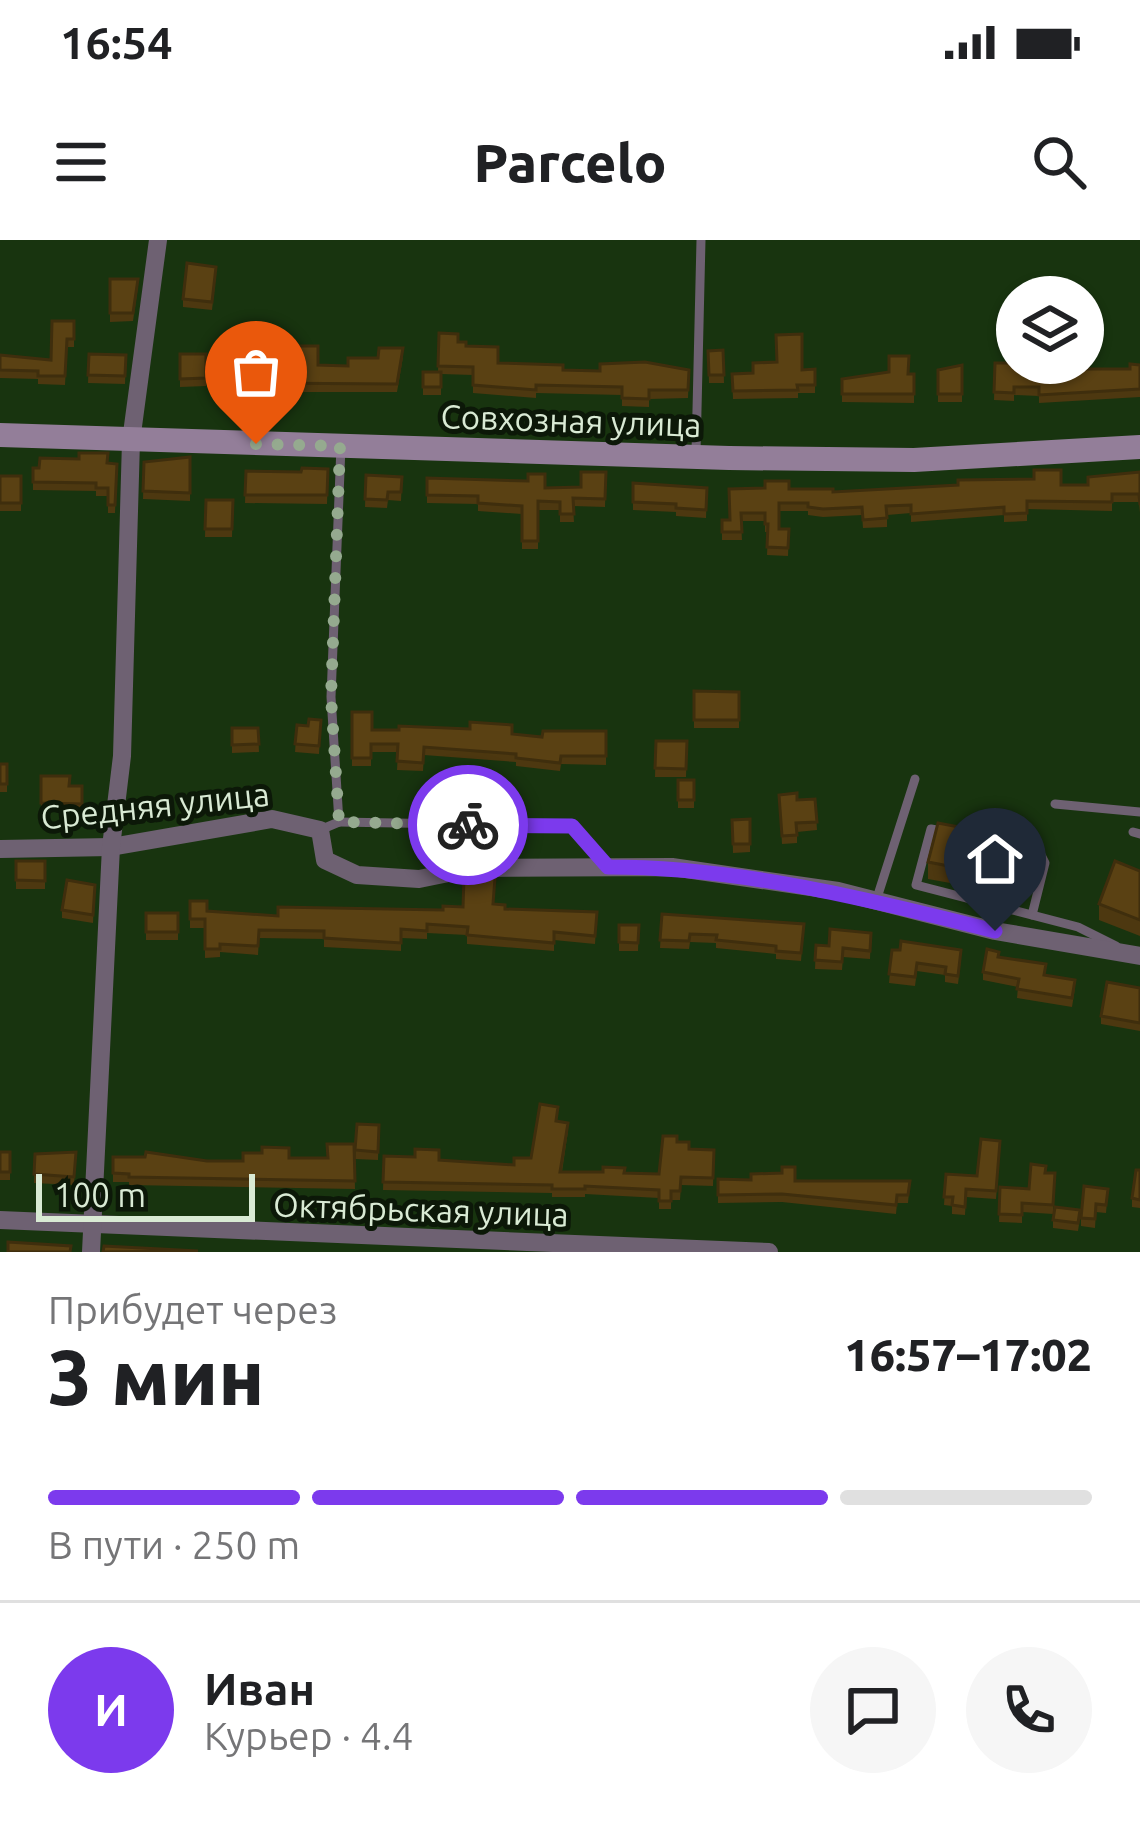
<!DOCTYPE html>
<html lang="ru">
<head>
<meta charset="utf-8">
<style>
  :root { --surface:#fff; --page:#f6f6f6; --text:#202124; --muted:#757577; --line:#e0e0e0; --accent:#7c3aed }
  body { margin:0; font-family:Ubuntu,sans-serif; background:var(--page); color:var(--text); height:100vh; display:flex; flex-direction:column; font-size:45px; white-space:nowrap }
  * { box-sizing:border-box; margin:0 }
  p { font-size:39px; color:var(--muted) }
  .icon { flex:none; width:66px; height:66px; fill:none; stroke:currentColor; stroke-width:2; stroke-linecap:round; stroke-linejoin:round }
  .map { position:relative; height:1012px; overflow:hidden }
  .drawer { display:flex; flex-direction:column; background:var(--surface); flex:1 }
  .drawer>* { flex:none }
  .tools { position:absolute; left:996px; top:36px; display:grid; gap:24px }
  .tools a { display:grid; place-items:center; width:108px; height:108px; border-radius:50%; background:var(--surface); box-shadow:0 3px 9px #0004; font-size:60px }
  .scale { position:absolute; left:36px; bottom:30px; width:219px; box-sizing:border-box; padding-left:12px; border:6px solid #d9ead4; border-top:0; font-size:33px; line-height:42px; white-space:nowrap; color:#d9ead4; -webkit-text-stroke:9px #0c1808; paint-order:stroke }
  .pin { position:absolute; display:grid; place-items:center; width:102px; height:102px; color:#fff; margin:-123px -51px; border-radius:50% 50% 50% 0; rotate:-45deg; box-shadow:0 0 12px #0007 }
  .pin .icon { rotate:45deg }
  .courier { position:absolute; display:grid; place-items:center; width:120px; height:120px; margin:-60px; border:9px solid #7c3aed; border-radius:50%; background:#fff; color:#222; box-shadow:0 3px 15px #0007 }
  .headline em { font-style:normal; font-weight:800 }
  .headline div { display:flex; flex-direction:column-reverse }
  .headline { display:flex; align-items:center; justify-content:space-between; height:204px; padding:0 48px }
  h1 { font-size:78px; font-weight:800; line-height:90px }
  .bar { display:grid; grid-template-columns:repeat(4,1fr); gap:18px 12px; align-content:center; height:144px; padding:0 48px }
  .bar i { height:15px; border-radius:9px; background:var(--line) }
  .bar .current { background:var(--accent) }
  .bar p { grid-column:span 4 }
  .line { display:flex; align-items:center; gap:30px; padding:0 48px; border-top:3px solid var(--line) }
  .line div { flex:1 }
  .round { display:grid; place-items:center; flex:none; width:126px; height:126px; border-radius:63px; background:var(--page) }
  .status { display:flex; justify-content:space-between; align-items:center; height:84px; padding:0 60px; background:var(--surface); direction:ltr }
  .status svg { height:33px; fill:currentColor }
  header { display:flex; justify-content:space-between; align-items:center; height:156px; padding:0 48px; background:var(--surface); font-size:54px; font-weight:800 }
  .map>svg:first-child { display:block }
  .lines { fill:none; stroke-linecap:round; stroke-linejoin:round }
  .lane { stroke:#6e6172; stroke-width:9 }
  .street { stroke:#6e6172; stroke-width:18 }
  .secondary { stroke:#937e99; stroke-width:24 }
  .wall { fill:#4d3810 }
  .building { fill:#5a4113; stroke:#3f2e0d; stroke-width:3 }
  .done { stroke:#95aa8f; stroke-width:12; stroke-dasharray:0 21.6 }
  .route { stroke:#7c3aed; stroke-width:15 }
  .labels { text-anchor:middle; dominant-baseline:central; stroke-width:10; stroke-linejoin:round; paint-order:stroke }
  .street-label { font-size:33px; fill:#d9ead4; stroke:#0c1808 }
</style>
</head>
<body>
<div class="status"><b>16:54</b><svg viewBox="0 0 49 12"><path d="M0 12V9h3v3zM5 12V6h3v6zM10 12V3h3v9zM15 12V0h3v12zM26 1h20v11H26zM47 4h2v5h-2z"/></svg></div>
<header><svg class="icon" aria-label="menu" viewBox="0 0 24 24"><path d="M4 6h16M4 12h16M4 18h16"/></svg>Parcelo<svg class="icon" aria-label="search" viewBox="0 0 24 24"><circle cx="10" cy="10" r="6"/><path d="M15 15l6 6"/></svg></header>
<div class="map">
<svg width="1140" height="1012" viewBox="0 0 1140 1012">
  <rect width="100%" height="100%" fill="#18340f"/>
  <g class="lines">
    <g class="lane">
      <path d="M696,212L701,0"/>
      <path d="M1055,564L1140,572"/>
      <path d="M339,582L572,586L605,624"/>
      <path d="M320,590L339,582L331,457L341,206"/>
      <path d="M946,592L931,589L916,645L1078,687L1116,706"/>
      <path d="M1133,592L1140,594"/>
      <path d="M1022,606L1038,609L1045,623L1032,675"/>
      <path d="M876,661L915,539"/>
    </g>
    <g class="street">
      <path d="M0,609L111,607L272,579L320,590L325,620L357,635L419,639L473,628L672,627L838,651L995,691L1140,716"/>
      <path d="M0,980L769,1012"/>
      <path d="M91,1012L111,607L122,516L131,201L158,0"/>
    </g>
    <path class="secondary" d="M0,195L729,218L914,220L1140,207"/>
  </g>
  <g class="wall">
    <path d="M216,35L212,70L183,67V59Z"/>
    <path d="M110,39L138,47L133,81L110,82Z"/>
    <path d="M74,81V107H67L65,145L38,144V139L0,138V115L51,120Z"/>
    <path d="M439,93L498,123L563,130H689L688,158L649,159V167L622,166V155L536,153V158L473,153V135L441,134V155H423V132H438Z"/>
    <path d="M723,110L724,143H709L708,111Z"/>
    <path d="M89,114L126,115L125,144L88,143Z"/>
    <path d="M180,114H206V146L180,147Z"/>
    <path d="M251,117L318,125L348,126L403,117L397,152H251Z"/>
    <path d="M995,123L1080,129H1130L1140,125V157L1039,163V156L1014,155V161L994,160Z"/>
    <path d="M962,125V162H938V130Z"/>
    <path d="M815,129V153H798V158L733,159L732,134Z"/>
    <path d="M914,134V163L842,162V139Z"/>
    <path d="M190,217V261L143,259L144,222Z"/>
    <path d="M117,224L115,273H108V256H96V251L33,250V228Z"/>
    <path d="M328,229L327,264L245,263L246,231L301,232Z"/>
    <path d="M606,232L605,267L573,266L574,282H560V270H538V309H522V274L478,271V264L427,263V238L545,248L581,247Z"/>
    <path d="M1140,232V273L1139,262H1112V271L1027,269V281L1004,282V275L911,282V273L887,275V287L863,288L862,275L823,277L808,275V271H779V289H789L788,316L767,315L768,292H765V281H741L742,300H722V280H730L789,249L833,252L1088,245Z"/>
    <path d="M366,235L402,237L401,261L388,260L387,268L365,267Z"/>
    <rect x="0" y="236" width="21" height="35"/>
    <path d="M633,243L707,248L706,278L676,276V272L633,270Z"/>
    <path d="M206,260H233L232,297H205Z"/>
    <path d="M694,451L739,452V488H694Z"/>
    <path d="M352,472L372,490L470,489L542,497L606,491V525L561,524L560,531L516,526V522L424,515L423,531L397,530L398,512H371V526H352Z"/>
    <path d="M321,480L319,514L295,512L297,485L308,486Z"/>
    <path d="M232,488H258L259,512L232,513Z"/>
    <path d="M656,501H687L686,537H655Z"/>
    <rect x="0" y="524" width="7" height="28"/>
    <path d="M41,536L70,546H82V572L41,571Z"/>
    <rect x="678" y="540" width="16" height="28"/>
    <path d="M779,555L797,560L815,559L817,590L797,592V603L782,604Z"/>
    <path d="M750,579V612L733,613L732,580Z"/>
    <path d="M1032,617L1027,657L928,639V622Z"/>
    <rect x="16" y="621" width="29" height="28"/>
    <path d="M1140,631V696L1099,680V664Z"/>
    <path d="M95,645L93,683L62,678V670Z"/>
    <path d="M190,661L207,671L278,676L443,670L493,664L505,669L597,672L595,704L554,700V711L467,704V695L427,693V699L401,698V711L324,707V699L259,698L258,715L220,712V717L205,718V688H190Z"/>
    <rect x="146" y="673" width="32" height="27"/>
    <path d="M662,674L804,684L801,721L776,719V714L716,708V703L690,702L689,709L660,708Z"/>
    <path d="M619,685H639L638,711H619Z"/>
    <path d="M871,693L870,719L843,717L842,730L815,729L816,705L829,706Z"/>
    <path d="M892,710L961,718L958,744L945,742V735L917,731L915,746L889,743Z"/>
    <path d="M998,717L1075,748L1072,767L1017,758L1018,747L983,740V732Z"/>
    <path d="M1140,748V791L1101,784V776Z"/>
    <path d="M558,881L568,891L562,932L659,934L677,902L689,909L714,910L713,946L681,945L680,960H671V969H659V958L585,954V957H552V953L383,950L384,916L514,925L531,918Z"/>
    <path d="M357,884L379,885L378,920L355,919Z"/>
    <path d="M354,904L355,949L129,945V942H113V917L207,921L327,918Z"/>
    <path d="M1000,909L996,959L966,957L965,975L952,974V966L944,965L946,934L977,936Z"/>
    <rect x="0" y="912" width="10" height="28"/>
    <path d="M76,912L74,945L34,943L35,914Z"/>
    <path d="M1140,930V968L1132,967V958Z"/>
    <path d="M1045,933H1055L1053,974L1022,972V983L999,982L1000,947L1029,949Z"/>
    <path d="M718,939L910,941L908,963H897L896,974L782,962L718,963Z"/>
    <path d="M1108,949L1106,973L1096,972L1095,988L1081,986V978Z"/>
    <path d="M1080,978L1078,991L1053,988V980Z"/>
  </g>
  <g class="building">
    <path d="M187,23L216,27L212,62L183,59Z"/>
    <path d="M110,39H138L133,73H110Z"/>
    <path d="M52,81H74V99H67L65,136H38V131L0,130V115L51,120Z"/>
    <path d="M439,93L458,94V102H466V106L498,107V123L563,125V130L600,131V124L645,122L689,130L688,150H649V159L622,158V147L536,145V150L473,145V127L438,126Z"/>
    <path d="M802,94V130L815,129V145H797L798,150L733,151L732,134L753,133V123L777,122L776,95Z"/>
    <path d="M296,106H318V125L348,126V118H378L379,108H403L397,144L251,143V117H270V112L296,113Z"/>
    <path d="M723,110L724,135H709L708,111Z"/>
    <path d="M89,114L126,115L125,136L88,135Z"/>
    <path d="M180,114H206V138L180,139Z"/>
    <path d="M889,116H909L908,134H914V154H842V139L889,132Z"/>
    <path d="M995,123H1080V129H1130V124L1140,125V149L1039,155V147H1014V153L994,152Z"/>
    <path d="M962,125V154H938V130Z"/>
    <rect x="423" y="132" width="18" height="15"/>
    <path d="M79,213H108L107,223L117,224L115,265H108V248H96V243L33,242V228H39L40,218L79,219Z"/>
    <path d="M190,217V253L143,251L144,222Z"/>
    <path d="M302,228L328,229L327,255H245L246,231L301,232Z"/>
    <path d="M1034,230H1061V245H1088V237L1140,232V265L1139,254H1112V262L1027,261V273L1004,274V267L911,274V265L886,266L887,278L863,280L862,267L823,269L808,267V263H779V289H789L788,308L767,307L768,284H765V273H741L742,292H722V280H730L729,249L765,248V241H789V249H833V252L958,245V240L1034,239Z"/>
    <path d="M581,232H606L605,259L573,258L574,274H560V262L538,261V301H522V266L478,263V256L427,255V238L528,241V234H545V248L581,247Z"/>
    <path d="M366,235L402,237L401,252H388L387,260L365,259Z"/>
    <rect x="0" y="236" width="21" height="27"/>
    <path d="M633,243L707,248L706,270L676,268V264L633,262Z"/>
    <path d="M206,260H233L232,289H205Z"/>
    <path d="M694,451L739,452V480H694Z"/>
    <path d="M352,472H372V490H399V486L470,489V482L512,485V494L542,497L543,491H606V516H561L560,523L516,518V514L424,507L423,523L397,521L398,504H371V518H352Z"/>
    <path d="M309,479L321,480L319,506L295,504L297,485L308,486Z"/>
    <path d="M232,488H258L259,504L232,505Z"/>
    <path d="M656,501H687L686,529L655,528Z"/>
    <rect x="0" y="524" width="7" height="20"/>
    <path d="M41,536H70L69,546H82V564L41,563Z"/>
    <rect x="678" y="540" width="16" height="20"/>
    <path d="M797,553V560L815,559L817,582L796,583L797,595L782,596L779,555Z"/>
    <path d="M750,579V604H733L732,580Z"/>
    <path d="M938,583L1032,601L1027,641L928,622Z"/>
    <path d="M16,621H45V641L16,640Z"/>
    <path d="M1115,621L1140,631V680L1099,664Z"/>
    <path d="M464,636L495,638L493,664L505,665V669L597,672L595,696L554,692V703L467,695L468,687L427,684V691L401,689V703L324,698V691L259,690L258,706L220,704V709H205V679H190V661H207V671L278,676V667L443,670V666L463,667Z"/>
    <path d="M67,640L95,645L93,675L62,670Z"/>
    <rect x="146" y="673" width="32" height="19"/>
    <path d="M662,674L804,684L801,713L776,711V706L716,700L717,695L690,694L689,701L660,700Z"/>
    <path d="M619,685H639L638,703L619,702Z"/>
    <path d="M830,689L871,693L870,711L843,708L842,722L815,720L816,705L829,706Z"/>
    <path d="M901,701L961,710L958,736L945,734L946,727L917,723L915,737L889,734L892,710H900Z"/>
    <path d="M987,709L999,712L998,717L1046,724L1044,735L1075,740L1072,758L1017,749L1019,739L983,732Z"/>
    <path d="M1107,742L1140,748V783L1101,776Z"/>
    <path d="M540,864L558,867L556,881L568,883L560,932H603V927L625,928L624,933L659,934L663,896H677V902H689V909L714,910L713,938L681,937L680,951H671V961H659V950L585,946V949H552V945L383,942L384,916L415,917V909L439,910V920L514,925V918H531Z"/>
    <path d="M357,884L379,885L378,912L355,910Z"/>
    <path d="M981,899L1000,901L996,951L966,949L965,967L952,965L953,957H944L946,934L977,936Z"/>
    <path d="M327,904H354L355,941L129,937V934L113,933V917H145L146,912L207,921H243V913H262V907L289,908V918H328Z"/>
    <rect x="0" y="912" width="10" height="20"/>
    <path d="M76,912L74,937L34,934L35,914Z"/>
    <path d="M1031,924L1046,926L1045,933H1055L1053,965L1022,963V975L999,974L1000,947L1029,949Z"/>
    <path d="M782,927H795V941H910L908,955H897L896,965L782,954L718,955V939L751,940V934L782,933Z"/>
    <path d="M1136,930H1140V960L1132,958Z"/>
    <path d="M1084,946L1108,949L1106,965L1096,964L1095,979L1081,978Z"/>
    <path d="M1055,967L1080,970L1078,983L1053,980Z"/>
    <path d="M8,1002L71,1006L70,1012H8Z"/>
    <path d="M104,1006L198,1011L103,1012Z"/>
  </g>
  <g class="lines">
    <path class="done" d="M256,204L340,206L331,457L339,582L468,585"/>
    <path class="route" d="M468,585L572,586L608,627C739,627 868,659 995,691"/>
  </g>
  <g class="labels">
    <g class="street-label">
      <text transform="translate(571 180) rotate(2)">Совхозная улица</text>
      <text transform="translate(155 565) rotate(-6)">Средняя улица</text>
      <text transform="translate(421 969) rotate(2)">Октябрьская улица</text>
    </g>
  </g>
</svg>
<div class="tools">
<a><svg class="icon" aria-label="layers" viewBox="0 0 24 24"><path d="M12 4l9 5-9 5-9-5zM3 14l9 5 9-5"/></svg></a>
</div>
<div class="scale">100 m</div>
<div class="pin" style="left:256px;top:204px;background:#ea580c"><svg class="icon" aria-label="bag" viewBox="0 0 24 24"><path d="M5 8h14l-1 12H6zM9 8a3 3 0 0 1 6 0"/></svg></div>
<div class="pin" style="left:995px;top:691px;background:#1f2937"><svg class="icon" aria-label="home" viewBox="0 0 24 24"><path d="M3 11l9-7 9 7M6 9v11h12V9"/></svg></div>
<div class="courier" style="left:468px;top:585px"><svg class="icon" aria-label="bike" viewBox="0 0 24 24"><circle cx="6" cy="16" r="4"/><circle cx="18" cy="16" r="4"/><path d="M6 16l4-8h5l3 8M10 8l3 8H6M13 5h3"/></svg></div>
</div>
<section class="drawer">
<div class="headline"><div><h1>3 мин</h1><p>Прибудет через</p></div><em>16:57–17:02</em></div>
<div class="bar"><i class="current"></i><i class="current"></i><i class="current"></i><i></i><p>В пути · 250 m</p></div>
<div class="line" style="height:216px"><b class="round" style="background:var(--accent);color:#fff">И</b><div><b>Иван</b><p>Курьер · 4.4</p></div><a class="round"><svg class="icon" aria-label="chat" viewBox="0 0 24 24"><path d="M4 5h16v11H9l-5 4z"/></svg></a><a class="round"><svg class="icon" aria-label="phone" viewBox="0 0 24 24"><path d="M5 4h4l2 5-3 2q2 4 5 5l2-3 5 2v4C11 20 4 13 5 4z"/></svg></a></div>
</section>
</body>
</html>
